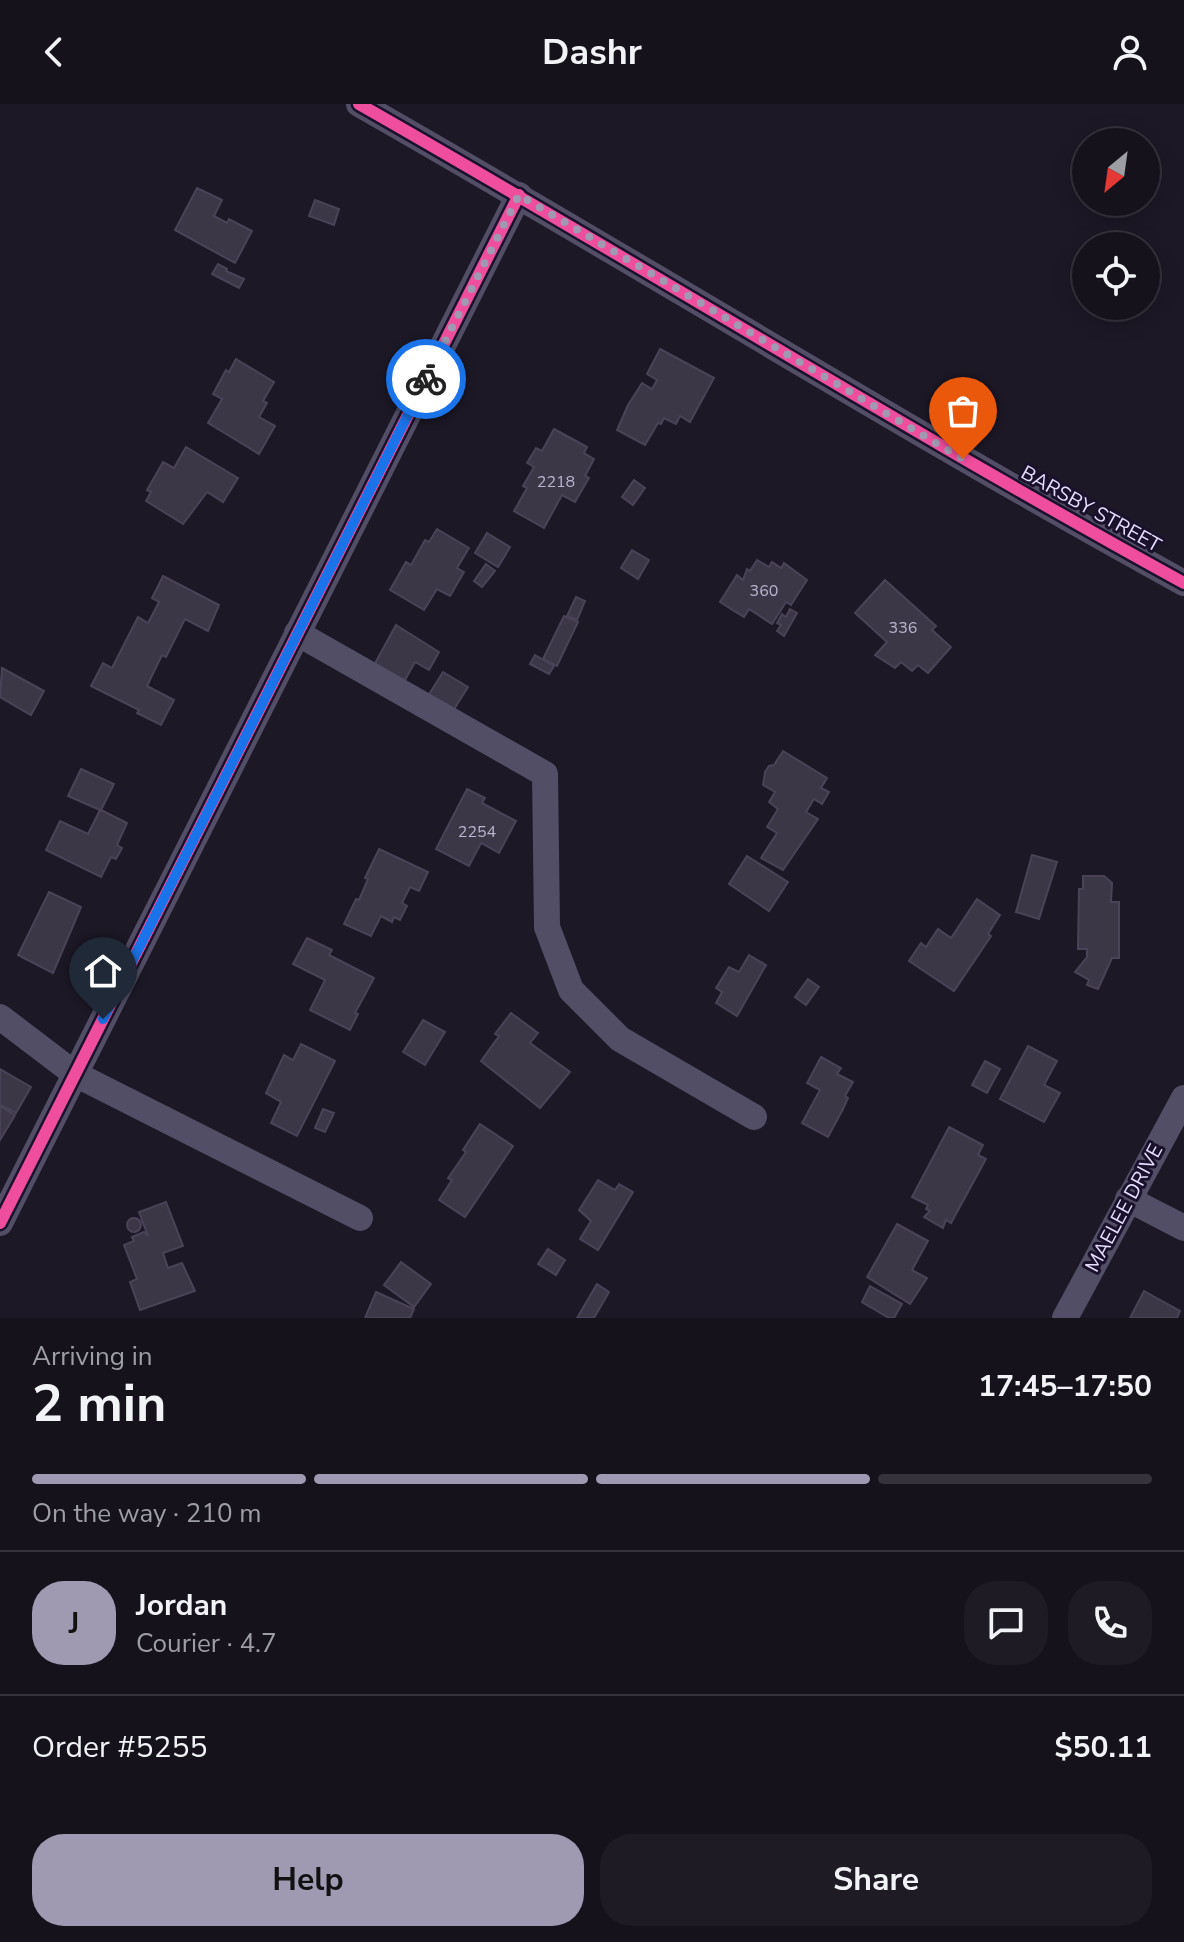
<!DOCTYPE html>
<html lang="en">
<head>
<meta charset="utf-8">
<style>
  :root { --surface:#15121c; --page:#1e1b25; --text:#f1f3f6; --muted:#9d9ea3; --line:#34323b; --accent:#9f99b2 }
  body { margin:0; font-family:"Nunito Sans",sans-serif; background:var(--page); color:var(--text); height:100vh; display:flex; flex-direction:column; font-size:30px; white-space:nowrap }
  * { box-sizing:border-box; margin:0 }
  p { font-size:26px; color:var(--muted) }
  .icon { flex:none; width:44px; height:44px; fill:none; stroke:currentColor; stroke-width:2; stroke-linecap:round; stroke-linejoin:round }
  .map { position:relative; height:1214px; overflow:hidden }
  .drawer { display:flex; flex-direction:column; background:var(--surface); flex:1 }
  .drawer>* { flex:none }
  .needle { width:52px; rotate:209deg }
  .tools { position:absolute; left:1072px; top:24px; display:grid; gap:16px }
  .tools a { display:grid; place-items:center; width:88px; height:88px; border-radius:50%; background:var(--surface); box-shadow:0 4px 20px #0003,0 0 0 2px var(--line); font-size:40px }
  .pin { position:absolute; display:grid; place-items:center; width:68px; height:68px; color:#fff; margin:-82px -34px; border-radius:50% 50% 50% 0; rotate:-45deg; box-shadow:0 0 8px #0007 }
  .pin .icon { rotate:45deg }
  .courier { position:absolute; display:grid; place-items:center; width:80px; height:80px; margin:-40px; border:6px solid #1a73e8; border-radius:50%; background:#fff; color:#222; box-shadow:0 2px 10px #0007 }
  .head em { font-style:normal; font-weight:700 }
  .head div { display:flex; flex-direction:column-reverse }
  .head { display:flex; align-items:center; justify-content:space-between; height:136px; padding:0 32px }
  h1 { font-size:52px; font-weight:700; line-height:60px }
  .bar { display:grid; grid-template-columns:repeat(4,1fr); gap:12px 8px; align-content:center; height:96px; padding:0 32px }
  .bar i { height:10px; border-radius:6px; background:var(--line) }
  .bar .active { background:var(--accent) }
  .bar p { grid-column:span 4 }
  .line { display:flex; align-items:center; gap:20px; padding:0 32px; border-top:2px solid var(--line) }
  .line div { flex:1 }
  .round { display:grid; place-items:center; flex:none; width:84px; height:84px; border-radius:32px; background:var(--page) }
  .cta { display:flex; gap:16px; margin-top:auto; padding:16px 32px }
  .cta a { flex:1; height:92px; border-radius:32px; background:var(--accent); color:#111; font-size:32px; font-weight:700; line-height:92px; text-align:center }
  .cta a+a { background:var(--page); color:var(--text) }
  header { display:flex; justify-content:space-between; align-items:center; height:104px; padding:0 32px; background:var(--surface); font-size:36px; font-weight:700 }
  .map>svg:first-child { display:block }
  .building { fill:#3c3747; stroke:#4a4358; stroke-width:2 }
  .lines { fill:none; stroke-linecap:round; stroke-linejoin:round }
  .minor { stroke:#524e66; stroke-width:26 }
  .cycleway-casing { stroke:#1a122c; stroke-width:17 }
  .cycleway { stroke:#ef4d9e; stroke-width:12 }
  .done { stroke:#9f99b2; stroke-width:8; stroke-dasharray:0 14.4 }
  .route { stroke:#1a73e8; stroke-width:10 }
  .labels { text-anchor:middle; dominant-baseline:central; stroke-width:6; stroke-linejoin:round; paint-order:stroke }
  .number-label { font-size:16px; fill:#bbb4d0 }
  .street-label { font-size:20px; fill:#e5defe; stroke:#1a122c }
</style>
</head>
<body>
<header><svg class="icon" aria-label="back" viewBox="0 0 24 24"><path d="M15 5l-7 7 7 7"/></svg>Dashr<svg class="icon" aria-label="person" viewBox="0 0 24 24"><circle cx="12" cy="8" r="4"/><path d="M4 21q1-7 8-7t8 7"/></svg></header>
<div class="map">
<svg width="1184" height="1214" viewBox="0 0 1184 1214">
  <rect width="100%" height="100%" fill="#1c1826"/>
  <g class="building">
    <path d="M197,84L222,96L214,112L227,119L229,115L252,127L235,159L175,126Z"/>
    <path d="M315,96L339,105L334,121L309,112Z"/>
    <path d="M218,160L227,165L226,167L244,175L239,184L212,170Z"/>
    <path d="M660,245L714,274L690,318L680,312L676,320L664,314L661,320L658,319L645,341L617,326L628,301L642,279L652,285L657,276L647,270Z"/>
    <path d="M236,255L274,278L263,297L267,299L259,313L275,322L259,350L208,319L222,295L213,290L226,266L229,268Z"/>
    <path d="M554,325L587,343L584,349L594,355L585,372L589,374L575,398L562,391L544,424L514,407L527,384L523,382L534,363L527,359L536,344L542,347Z"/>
    <path d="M186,343L238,374L223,398L207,388L183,420L146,397L151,388L147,386L163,358L174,364Z"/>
    <path d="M634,376L645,384L633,401L622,393Z"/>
    <path d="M437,425L469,444L457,464L464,468L450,492L437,485L424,506L390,486L406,458L411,461L425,436L429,438Z"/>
    <path d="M487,429L510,443L498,463L475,449Z"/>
    <path d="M632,446L649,456L638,475L621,464Z"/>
    <path d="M757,456L769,463L772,458L781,464L784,459L807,476L791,501L786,498L772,520L749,505L744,513L720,498L737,471L743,476L747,465L750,467Z"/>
    <path d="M486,460L495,467L482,483L474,477Z"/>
    <path d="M163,472L219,501L208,527L185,515L166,553L162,551L147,582L174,596L161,621L137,609L139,606L91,582L103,559L112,564L138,513L148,519L159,498L152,494Z"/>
    <path d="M885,476L936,522L932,526L951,543L928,569L918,561L912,567L901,558L895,564L875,551L887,538L855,509Z"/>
    <path d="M576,493L585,497L577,516L567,512Z"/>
    <path d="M790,505L797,509L784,532L777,527L781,521L777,519L782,510L786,513Z"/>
    <path d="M564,512L578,518L557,562L543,555Z"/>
    <path d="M396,521L439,548L429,566L415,558L404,578L374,561Z"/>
    <path d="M535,551L554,562L549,570L530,560Z"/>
    <path d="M2,564L44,587L31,611L0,593Z"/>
    <path d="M443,568L468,583L453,607L428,592Z"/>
    <path d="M783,647L827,674L821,684L829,688L822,700L814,695L806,708L818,715L783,766L761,754L777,729L767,723L778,705L769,698L775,688L763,681L765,668L769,662L774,661Z"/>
    <path d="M81,665L114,680L101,706L127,719L117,741L122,744L116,755L111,753L101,773L46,746L60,717L88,730L100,706L68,692Z"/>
    <path d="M467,685L485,694L482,699L516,717L499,749L481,739L469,762L436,745Z"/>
    <path d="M379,745L428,768L419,787L410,783L402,799L407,802L400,816L394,813L392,818L381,812L371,832L344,820L356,795L359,796L368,775L365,774Z"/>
    <path d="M1032,751L1057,758L1039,815L1016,808Z"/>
    <path d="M747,752L788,778L769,807L729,780Z"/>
    <path d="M1083,772H1104L1112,779L1111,798H1119V854H1112L1098,885L1087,881L1089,876L1075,868L1087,853V845H1078L1079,785H1083Z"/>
    <path d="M49,788L81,803L53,869L18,851Z"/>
    <path d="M977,795L1000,811L988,830L991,832L954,887L909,857L921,839L926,843L938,825L951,834Z"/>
    <path d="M307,834L332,846L329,851L374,874L355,909L358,910L350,926L310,906L325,876L293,860Z"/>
    <path d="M749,851L766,861L737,912L716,899L722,888L716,884L729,863L739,868Z"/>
    <path d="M808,875L819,883L806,901L795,893Z"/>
    <path d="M511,909L538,929L530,939L570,968L540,1004L481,957L499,932L495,930Z"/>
    <path d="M423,916L445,928L425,961L403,948Z"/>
    <path d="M301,940L335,957L297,1032L271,1019L281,998L266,989L284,951L293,956Z"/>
    <path d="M1028,942L1057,957L1044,981L1060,989L1044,1018L1000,995Z"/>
    <path d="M821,953L841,964L837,970L853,978L845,992L848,994L842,1007L828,1033L802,1019L820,986L807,979Z"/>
    <path d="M985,957L1000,965L987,989L972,981Z"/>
    <path d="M0,965L31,983L16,1009L0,1001Z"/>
    <path d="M0,1002L15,1011L0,1036Z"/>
    <path d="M323,1005L334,1009L325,1028L315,1024Z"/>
    <path d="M480,1020L513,1042L465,1113L439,1096L452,1076L448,1074L466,1048L463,1046Z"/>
    <path d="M949,1023L983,1041L978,1051L986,1055L951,1119L946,1116L943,1124L924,1113L930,1107L926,1105L928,1101L912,1093Z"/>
    <path d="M598,1076L615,1086L619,1080L633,1088L598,1146L580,1135L591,1117L579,1106Z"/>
    <path d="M166,1098L183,1142L163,1149L168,1164L182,1159L195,1187L140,1206L130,1178L137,1175L124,1141L134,1137L132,1133L144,1128L148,1132L139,1108Z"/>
    <circle cx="134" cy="1121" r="7"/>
    <path d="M897,1120L928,1137L912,1166L927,1174L910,1200L867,1173Z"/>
    <path d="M548,1145L565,1156L556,1171L538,1160Z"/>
    <path d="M401,1158L431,1180L414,1203L384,1181Z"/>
    <path d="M597,1180L609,1188L594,1214H577Z"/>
    <path d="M870,1182L902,1200L894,1214H889L862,1198Z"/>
    <path d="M1144,1187L1180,1207L1177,1214H1130Z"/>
    <path d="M376,1188L414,1205L410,1214H365Z"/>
  </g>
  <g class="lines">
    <g class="minor">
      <path d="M359,0C635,157 905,326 1184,479"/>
      <path d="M297,529L545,670L547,823L571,886L620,935L754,1013"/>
      <path d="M0,913L75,970L360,1114"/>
      <path d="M1128,1095L1184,1124"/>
      <path d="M0,1119L519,91"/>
      <path d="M1065,1214L1184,994"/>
    </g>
    <g class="cycleway-casing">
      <g id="cycleway">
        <path d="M359,0C635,157 905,326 1184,479"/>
        <path d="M0,1119L519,91"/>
      </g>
    </g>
    <use href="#cycleway" class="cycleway"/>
  </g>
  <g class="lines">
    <path class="done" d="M426,275L519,91L963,355"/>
    <path class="route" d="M103,915L426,275"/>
  </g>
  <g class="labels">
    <g class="number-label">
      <text x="556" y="378">2218</text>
      <text x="764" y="487">360</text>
      <text x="903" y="524">336</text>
      <text x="477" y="728">2254</text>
    </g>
    <g class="street-label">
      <text transform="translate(1091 405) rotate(29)">BARSBY STREET</text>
      <text transform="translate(1124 1104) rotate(-62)">MAELEE DRIVE</text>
    </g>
  </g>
</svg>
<div class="tools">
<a><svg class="needle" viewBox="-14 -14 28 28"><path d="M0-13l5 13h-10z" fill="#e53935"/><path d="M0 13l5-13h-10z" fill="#9d9ea3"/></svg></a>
<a><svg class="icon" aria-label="locate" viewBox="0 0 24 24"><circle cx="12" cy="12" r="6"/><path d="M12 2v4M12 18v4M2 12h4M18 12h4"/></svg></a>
</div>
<div class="pin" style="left:963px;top:355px;background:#ea580c"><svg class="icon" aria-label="bag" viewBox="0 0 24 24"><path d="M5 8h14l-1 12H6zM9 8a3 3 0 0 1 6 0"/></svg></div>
<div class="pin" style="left:103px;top:915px;background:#1f2937"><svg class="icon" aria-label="home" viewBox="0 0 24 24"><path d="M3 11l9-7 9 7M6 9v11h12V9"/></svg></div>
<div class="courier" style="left:426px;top:275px"><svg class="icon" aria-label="bike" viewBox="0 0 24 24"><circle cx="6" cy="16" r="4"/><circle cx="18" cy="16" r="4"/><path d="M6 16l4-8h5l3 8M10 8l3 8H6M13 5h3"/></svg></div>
</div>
<section class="drawer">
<div class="head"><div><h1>2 min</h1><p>Arriving in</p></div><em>17:45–17:50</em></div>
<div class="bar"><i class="active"></i><i class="active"></i><i class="active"></i><i></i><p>On the way · 210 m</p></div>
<div class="line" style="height:144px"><b class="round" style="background:var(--accent);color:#111">J</b><div><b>Jordan</b><p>Courier · 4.7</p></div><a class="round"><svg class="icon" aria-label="chat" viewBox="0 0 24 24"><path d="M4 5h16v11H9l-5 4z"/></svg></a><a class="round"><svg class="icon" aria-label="phone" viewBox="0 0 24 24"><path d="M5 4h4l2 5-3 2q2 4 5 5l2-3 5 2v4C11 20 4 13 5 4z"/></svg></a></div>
<div class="line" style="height:104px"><div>Order #5255</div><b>$50.11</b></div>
<div class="cta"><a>Help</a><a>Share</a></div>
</section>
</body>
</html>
